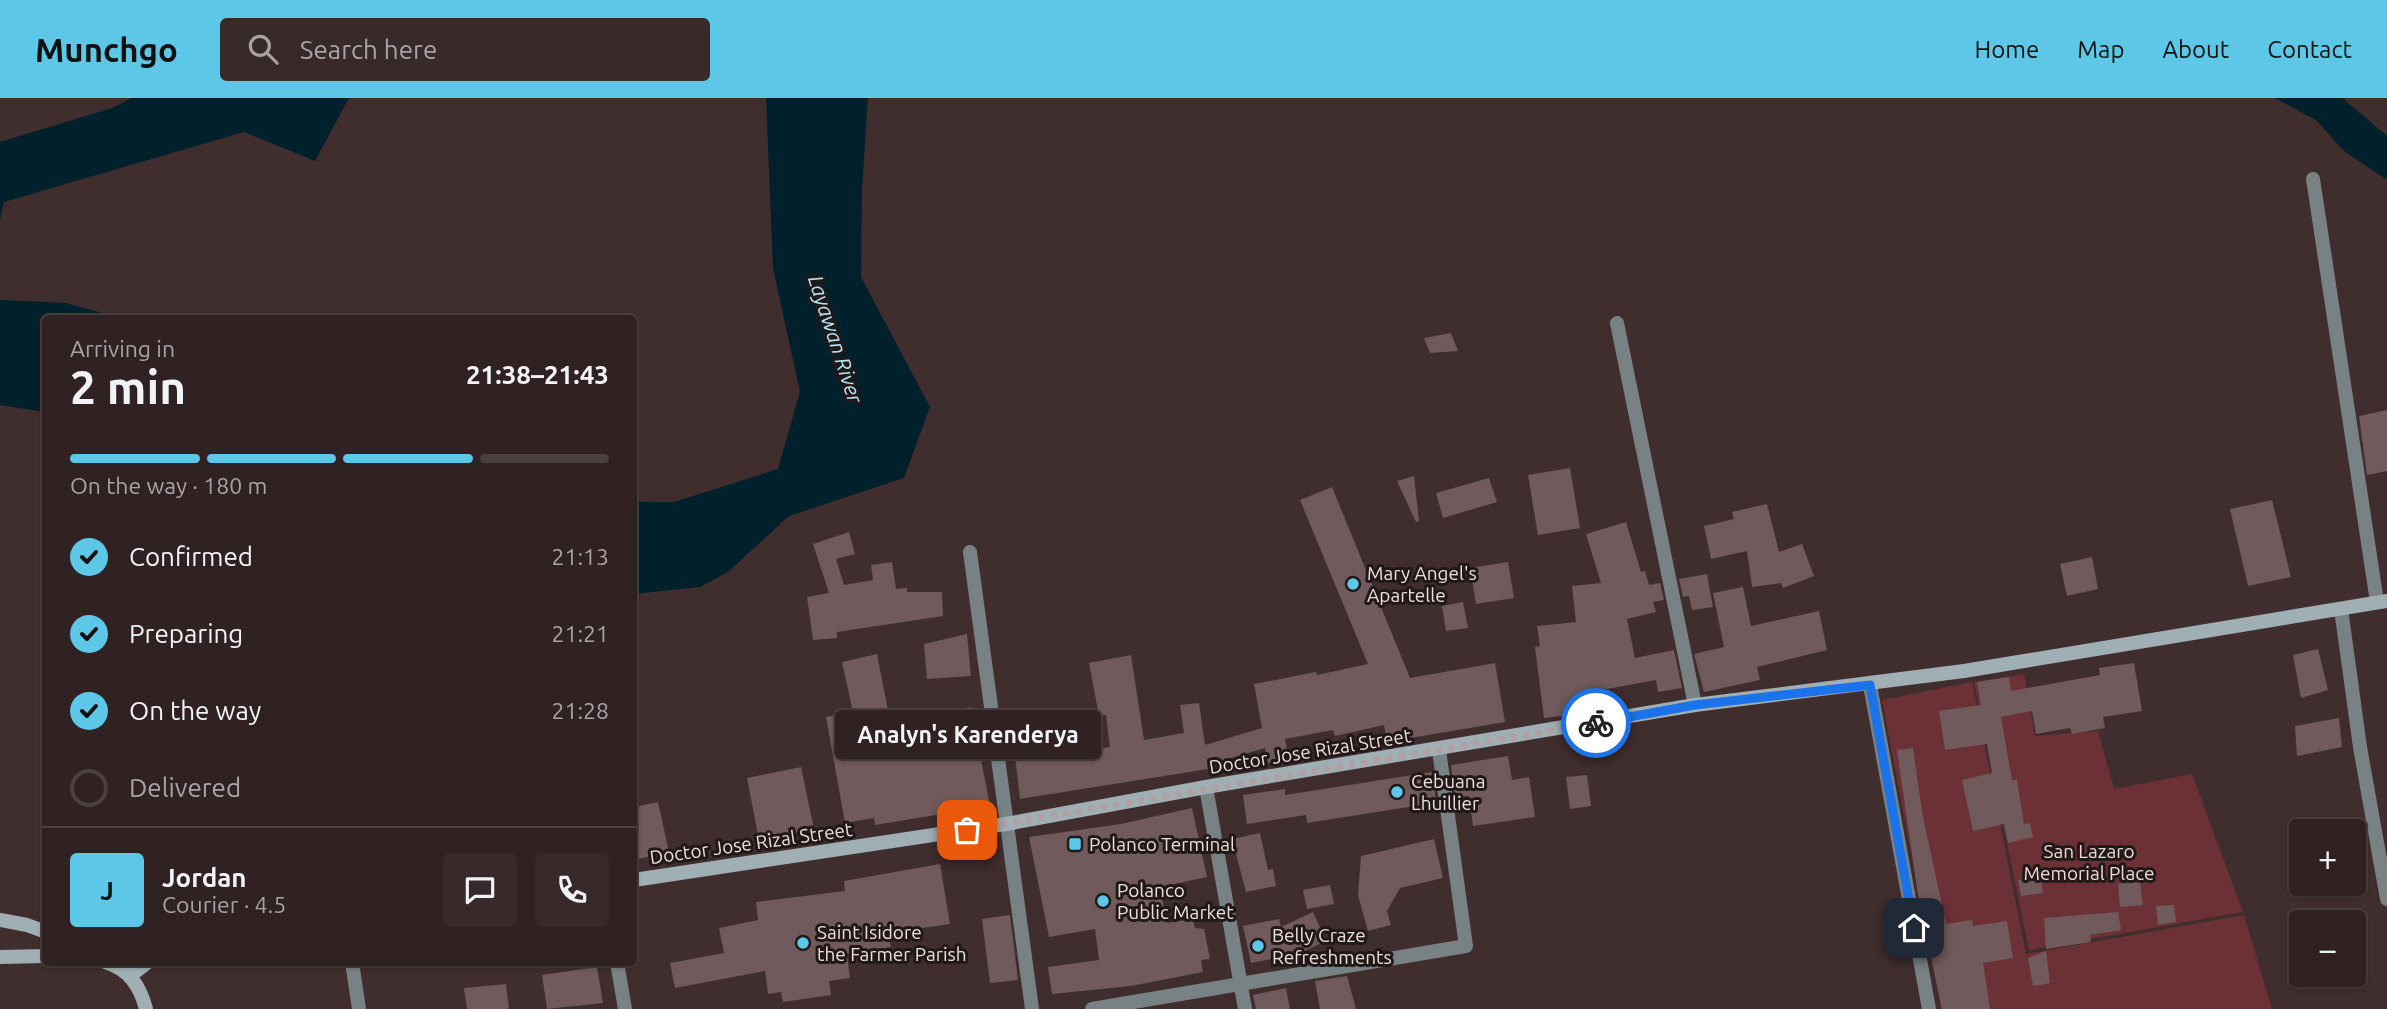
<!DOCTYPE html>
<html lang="en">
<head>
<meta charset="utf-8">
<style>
  :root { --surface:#302222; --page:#382a2a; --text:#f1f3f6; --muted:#a8a4a5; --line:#4b3f40; --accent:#5cc7e7 }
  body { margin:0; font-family:Ubuntu,sans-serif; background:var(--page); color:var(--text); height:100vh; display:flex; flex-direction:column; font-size:26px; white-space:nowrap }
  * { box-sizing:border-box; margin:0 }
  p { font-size:23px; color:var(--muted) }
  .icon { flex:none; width:38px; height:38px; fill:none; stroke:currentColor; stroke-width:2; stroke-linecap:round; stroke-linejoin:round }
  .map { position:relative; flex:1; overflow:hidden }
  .drawer { position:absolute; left:42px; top:217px; width:595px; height:651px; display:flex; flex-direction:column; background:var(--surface); border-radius:7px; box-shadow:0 2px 5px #0004,0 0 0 2px var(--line) }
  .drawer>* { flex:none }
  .fabs { position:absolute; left:2289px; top:721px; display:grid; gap:14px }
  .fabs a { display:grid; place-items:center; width:77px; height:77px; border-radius:7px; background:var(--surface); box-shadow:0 2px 5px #0004,0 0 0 2px var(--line); font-size:35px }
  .pin { position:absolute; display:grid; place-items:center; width:60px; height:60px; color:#fff; margin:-30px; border-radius:14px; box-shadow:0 4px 10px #0006 }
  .courier { position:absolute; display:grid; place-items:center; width:70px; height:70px; margin:-35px; border:5px solid #1a73e8; border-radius:50%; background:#fff; color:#222; box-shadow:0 2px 9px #0007 }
  .bubble { position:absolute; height:49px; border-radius:7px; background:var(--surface); box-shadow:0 2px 5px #0004,0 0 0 2px var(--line); font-size:23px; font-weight:700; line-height:49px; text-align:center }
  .headline em { font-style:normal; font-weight:700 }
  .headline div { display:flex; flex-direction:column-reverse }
  .headline { display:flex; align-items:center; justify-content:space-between; height:119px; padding:0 28px }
  h1 { font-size:46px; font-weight:700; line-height:52px }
  .bar { display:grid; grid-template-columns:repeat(4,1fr); gap:10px 7px; align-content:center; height:84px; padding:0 28px }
  .bar i { height:9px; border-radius:5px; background:var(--line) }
  .bar .on { background:var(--accent) }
  .bar p { grid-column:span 4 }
  .line { display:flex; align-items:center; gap:18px; padding:0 28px; border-top:2px solid var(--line) }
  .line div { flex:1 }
  .round { display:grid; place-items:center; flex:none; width:74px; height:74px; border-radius:7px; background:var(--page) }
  ol { padding:0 28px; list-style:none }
  li { display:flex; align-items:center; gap:21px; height:77px }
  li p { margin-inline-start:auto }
  li .icon { padding:7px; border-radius:50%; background:var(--accent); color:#111; stroke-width:4 }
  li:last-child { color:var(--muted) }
  li i { width:38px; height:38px; border:4px solid var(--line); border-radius:50% }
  header { display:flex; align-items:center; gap:42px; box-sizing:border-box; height:98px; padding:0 35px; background:var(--accent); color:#111 }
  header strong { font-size:33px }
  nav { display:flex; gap:38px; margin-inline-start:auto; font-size:24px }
  .search { width:490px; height:63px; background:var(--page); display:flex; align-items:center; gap:18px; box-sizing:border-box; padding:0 24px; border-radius:7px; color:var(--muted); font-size:26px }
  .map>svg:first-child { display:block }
  .green { fill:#6c3137 }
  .water { fill:#00212b }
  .building { fill:#705a5b }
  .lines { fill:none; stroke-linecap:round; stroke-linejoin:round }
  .minor { stroke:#788285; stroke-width:14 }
  .tertiary { stroke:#788285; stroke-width:14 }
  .secondary { stroke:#9fafb4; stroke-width:14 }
  .done { stroke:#b0a0a1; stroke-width:7; stroke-dasharray:0 12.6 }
  .route { stroke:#1a73e8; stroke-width:9 }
  .poi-dot { fill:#5cc7e7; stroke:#211818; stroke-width:2.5 }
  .labels { text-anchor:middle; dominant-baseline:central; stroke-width:6; stroke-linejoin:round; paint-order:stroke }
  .poi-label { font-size:19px; fill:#ecdedf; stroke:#211818; text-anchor:start }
  .street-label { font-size:19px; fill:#ecdedf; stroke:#211818 }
  .park-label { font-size:19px; fill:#efd6d7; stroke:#211818 }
  .water-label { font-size:21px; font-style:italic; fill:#b3e5f5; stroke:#211818 }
</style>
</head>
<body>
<header>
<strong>Munchgo</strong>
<div class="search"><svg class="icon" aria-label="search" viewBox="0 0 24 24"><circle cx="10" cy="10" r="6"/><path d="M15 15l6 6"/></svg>Search here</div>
<nav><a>Home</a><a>Map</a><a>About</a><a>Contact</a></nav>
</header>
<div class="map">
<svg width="2387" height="911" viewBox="0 0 2387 911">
  <rect width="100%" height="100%" fill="#402d2e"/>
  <g class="green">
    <path d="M2024,576L2035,638L2098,633L2114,691L2192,676L2243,814L2029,852L1974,584Z"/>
    <path d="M1972,584L2026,856L2244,817L2272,911H1941L1882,602Z"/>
  </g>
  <g class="water">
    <path d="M132,0H349L315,63L244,34L4,104L0,122V44L112,10Z"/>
    <path d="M766,0H868L862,90L861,179L930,309L904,380L789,418L728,474L700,489L634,496V404H674L778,371L800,294L773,170Z"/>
    <path d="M2275,0H2342L2387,38V82L2344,53L2316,22Z"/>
    <path d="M0,202L66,205L121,220H46L45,314L0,307Z"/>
  </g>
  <g class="building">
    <path d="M1451,235L1458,253L1430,255L1424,240Z"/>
    <path d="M2387,312V373L2367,377L2359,318Z"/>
    <path d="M1570,370L1580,430L1538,437L1528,377Z"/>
    <path d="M1414,378L1419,423L1416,424L1397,383Z"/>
    <path d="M1489,380L1497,404L1443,420L1436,395Z"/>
    <path d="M1332,389L1410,580L1495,565L1505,624L1387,644L1384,627L1335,638L1333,632L1285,641L1289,662L1268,665L1265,650L1207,667L1208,671L1020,701L1015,658L1058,654V656L1110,649L1106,617L1099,618L1089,565L1131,557L1144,642L1184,635L1180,607L1199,605L1205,647L1262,630L1254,586L1316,574L1317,577L1368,566L1300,402Z"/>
    <path d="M2272,402L2291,479L2248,488L2230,411Z"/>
    <path d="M1767,406L1779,454L1802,446L1814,478L1783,490L1781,485L1752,489L1747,453L1711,461L1704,428L1734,421L1732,414Z"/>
    <path d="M1626,424L1641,474L1645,473L1649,487L1660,485L1664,502L1653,504L1656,514L1627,521L1635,560L1674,552L1682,590L1658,594L1656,582L1585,595L1587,615L1544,620L1535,549L1540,548L1537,528L1576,524L1572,488L1601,485L1586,436Z"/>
    <path d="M849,434L855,456L836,461L844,487L873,482L871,467L892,464L896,491L907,490V494H942L943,518L837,534V540L813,542L807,499L829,495L813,446Z"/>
    <path d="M2092,459L2098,491L2067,498L2060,466Z"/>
    <path d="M1508,464L1514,500L1476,506L1470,470Z"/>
    <path d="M1707,476L1713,509L1692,512L1689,498L1683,499L1679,481Z"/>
    <path d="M1743,489L1751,528L1819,513L1827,552L1757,569L1760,582L1704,594L1694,556L1724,549L1713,495Z"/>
    <path d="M1463,504L1468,530L1446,533L1442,508Z"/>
    <path d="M967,536L971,578L927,581L924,546Z"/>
    <path d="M2318,551L2328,592L2301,600L2293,557Z"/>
    <path d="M877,556L891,628L940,620L939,614L971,609L990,708L875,727L874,720L845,725L826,619L853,614L842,564Z"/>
    <path d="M2134,565L2142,613L2103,619L2105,630L2072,636L2070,630L2036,636L2032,613L2001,619L2012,682H2017L2024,726L2030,725L2033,739L2008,745L2004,726L1973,733L1962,682L1992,675L1987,646L1945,652L1939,613L1981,607L1977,584L2009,579L2011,593L2100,577L2099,570Z"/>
    <path d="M2339,620L2342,649L2297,658L2295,628Z"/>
    <path d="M1913,650L1922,714L1946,826L1972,822L1973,828L2007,823L2013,860L1983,865L1990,911H1942L1918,797L1897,652Z"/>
    <path d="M1508,658L1512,682L1529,679L1535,719L1473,728L1469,698L1455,699L1451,667Z"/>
    <path d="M801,669L814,731L759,742L747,680Z"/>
    <path d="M1432,674L1436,702L1434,705L1307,725L1306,717L1247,726L1243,697L1285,691V697Z"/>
    <path d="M1587,677L1591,708L1570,711L1566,679Z"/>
    <path d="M658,704L669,754L634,762V709Z"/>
    <path d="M1192,710L1207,779L1160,789L1167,825L1193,821L1195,830L1204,831L1210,861L1201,862L1203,874L1131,888L1052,896L1048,869L1099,862L1095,831L1049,839L1029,739L1121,726Z"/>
    <path d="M1260,735L1268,772L1273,771L1276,788L1246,794L1232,741Z"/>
    <path d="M1434,741L1443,780L1400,790L1387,813L1391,827L1368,833L1358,797L1361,758Z"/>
    <path d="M940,766L950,826L888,835L891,849L847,856L850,880L829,883L831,897L783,904L781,894L768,896L765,873L675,890L670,865L724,855L719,830L758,822L756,804L845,793L844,783Z"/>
    <path d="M2040,778L2043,795L2021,798L2018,782Z"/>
    <path d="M2140,784L2143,807L2120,809L2118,786Z"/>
    <path d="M1330,787L1334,806L1307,811L1303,792Z"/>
    <path d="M2174,807L2176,824L2158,827L2156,808Z"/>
    <path d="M1313,814L1326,843L1298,856L1251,865L1243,828L1279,821L1281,829Z"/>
    <path d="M2118,814L2121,832L2090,837L2091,844L2046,851L2044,820Z"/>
    <path d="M1010,817L1018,882L990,885L982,821Z"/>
    <path d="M2046,853L2050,885L2033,888L2028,860Z"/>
    <path d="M597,869L603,905L547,911L542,877Z"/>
    <path d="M1347,878L1356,911H1320L1315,883Z"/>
    <path d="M506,886L509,911H467L464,890Z"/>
    <path d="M1286,890L1290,911H1256L1253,897Z"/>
  </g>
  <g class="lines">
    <g class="minor">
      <path d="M2313,81L2377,504"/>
      <path d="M1617,225L1695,607"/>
      <path d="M970,454L1032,911"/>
      <path d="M2341,511L2360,649L2387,801"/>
      <path d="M1870,587L1929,911"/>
      <path d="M352,864L359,911"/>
      <path d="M617,864L625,911"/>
      <path d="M1092,911L1466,848L1439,652"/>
    </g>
    <path class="tertiary" d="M1206,689L1245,911"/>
    <g class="secondary">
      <path d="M634,782L1006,726L1206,689L1695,607L1964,573L2387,503"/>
      <path d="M0,822L27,827L46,834"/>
      <path d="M0,859L46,858"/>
      <path d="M105,864C129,871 140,888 146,911"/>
      <path d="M130,878L148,864"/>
    </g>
  </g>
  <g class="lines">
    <path class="done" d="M967,732L1596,625"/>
    <path class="route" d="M1596,625L1695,607L1870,587L1914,830"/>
  </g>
  <g class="poi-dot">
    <circle cx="1353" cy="486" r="7"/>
    <circle cx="1397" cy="694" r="7"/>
    <rect x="1068" y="739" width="14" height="14" rx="3.5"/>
    <circle cx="1103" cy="803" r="7"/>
    <circle cx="803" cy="845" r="7"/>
    <circle cx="1258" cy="848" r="7"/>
  </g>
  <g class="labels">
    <g class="poi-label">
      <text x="1367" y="475">Mary Angel's<tspan x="1367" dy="22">Apartelle</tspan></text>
      <text x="1411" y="683">Cebuana<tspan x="1411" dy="22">Lhuillier</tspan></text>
      <text x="1089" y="746">Polanco Terminal</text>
      <text x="1117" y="792">Polanco<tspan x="1117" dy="22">Public Market</tspan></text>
      <text x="817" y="834">Saint Isidore<tspan x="817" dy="22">the Farmer Parish</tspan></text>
      <text x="1272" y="837">Belly Craze<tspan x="1272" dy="22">Refreshments</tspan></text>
    </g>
    <g class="street-label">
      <text transform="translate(1310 653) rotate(-9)">Doctor Jose Rizal Street</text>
      <text transform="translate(751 745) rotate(-8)">Doctor Jose Rizal Street</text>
    </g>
    <g class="park-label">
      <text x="2089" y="753">San Lazaro<tspan x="2089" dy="22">Memorial Place</tspan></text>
    </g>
    <g class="water-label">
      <text transform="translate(836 241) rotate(72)">Layawan River</text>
    </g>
  </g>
</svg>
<div class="fabs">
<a>+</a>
<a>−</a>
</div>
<div class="pin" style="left:967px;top:732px;background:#ea580c"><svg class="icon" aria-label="bag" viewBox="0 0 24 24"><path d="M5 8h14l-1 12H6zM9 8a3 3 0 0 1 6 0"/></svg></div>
<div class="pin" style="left:1914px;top:830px;background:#1f2937"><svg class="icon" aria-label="home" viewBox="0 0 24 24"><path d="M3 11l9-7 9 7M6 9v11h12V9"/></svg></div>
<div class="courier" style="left:1596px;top:625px"><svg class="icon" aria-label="bike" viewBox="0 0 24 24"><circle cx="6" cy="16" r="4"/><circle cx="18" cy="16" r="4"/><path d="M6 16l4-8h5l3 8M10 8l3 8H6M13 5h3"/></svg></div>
<div class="bubble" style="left:835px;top:612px;width:266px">Analyn's Karenderya</div>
<section class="drawer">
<div class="headline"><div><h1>2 min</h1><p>Arriving in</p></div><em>21:38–21:43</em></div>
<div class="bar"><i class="on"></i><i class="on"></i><i class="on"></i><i></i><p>On the way · 180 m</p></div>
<ol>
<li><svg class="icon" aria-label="check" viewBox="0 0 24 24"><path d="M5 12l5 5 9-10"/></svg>Confirmed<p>21:13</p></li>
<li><svg class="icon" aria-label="check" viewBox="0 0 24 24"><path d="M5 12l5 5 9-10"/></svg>Preparing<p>21:21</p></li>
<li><svg class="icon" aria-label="check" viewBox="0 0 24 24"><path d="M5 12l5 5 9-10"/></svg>On the way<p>21:28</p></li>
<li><i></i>Delivered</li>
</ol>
<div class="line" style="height:126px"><b class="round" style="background:var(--accent);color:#111">J</b><div><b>Jordan</b><p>Courier · 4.5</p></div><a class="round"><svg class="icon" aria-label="chat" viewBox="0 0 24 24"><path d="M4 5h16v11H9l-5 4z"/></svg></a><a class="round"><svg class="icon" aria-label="phone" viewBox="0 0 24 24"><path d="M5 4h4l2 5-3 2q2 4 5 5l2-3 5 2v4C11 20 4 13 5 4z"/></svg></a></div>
</section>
</div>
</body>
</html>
